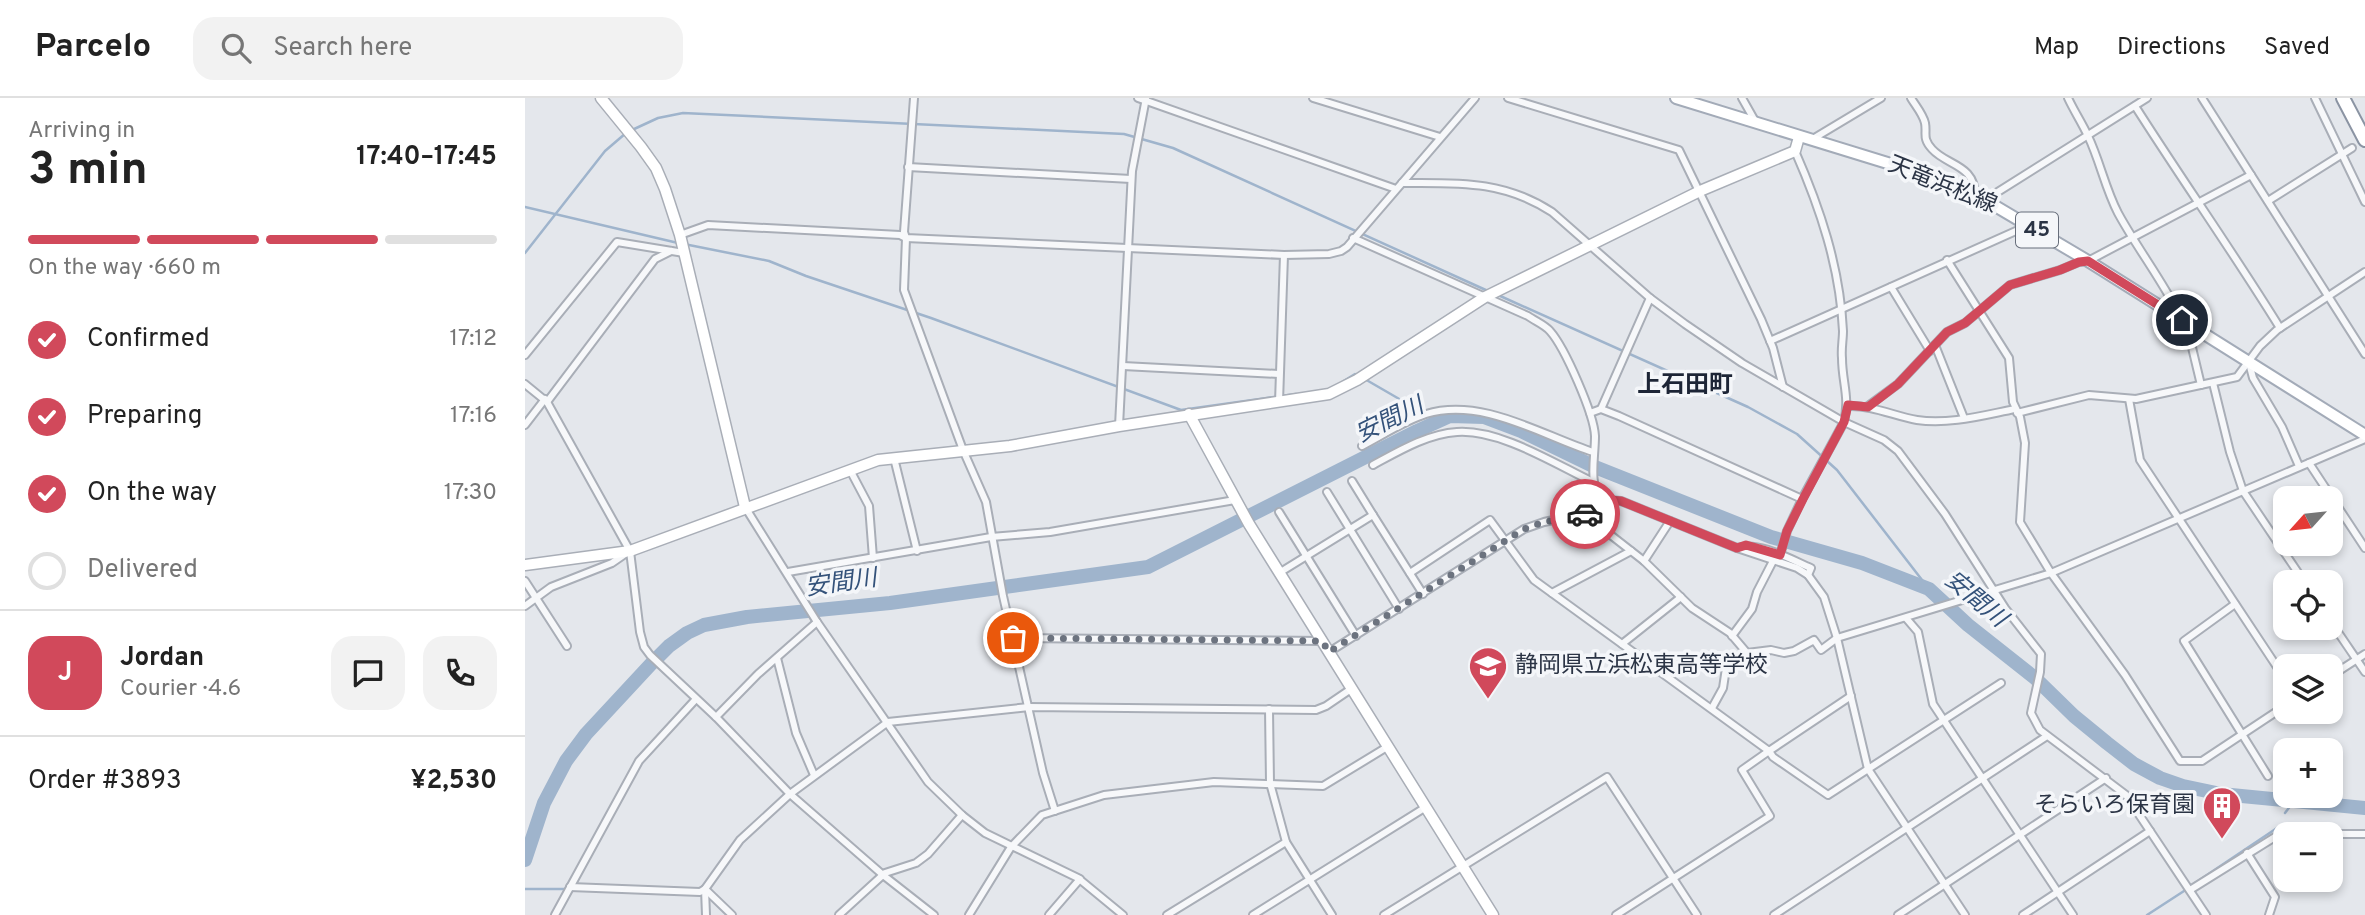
<!DOCTYPE html>
<html lang="en">
<head>
<meta charset="utf-8">
<style>
  :root { --surface:#fff; --page:#f2f2f2; --text:#222; --muted:#767676; --line:#e0e0e0; --accent:#d1495b }
  body { margin:0; font-family:Overpass,"Noto Sans JP",sans-serif; background:var(--page); color:var(--text); height:100vh; display:flex; flex-direction:column; font-size:26px; white-space:nowrap }
  * { box-sizing:border-box; margin:0 }
  p { font-size:23px; color:var(--muted) }
  .icon { flex:none; width:38px; height:38px; fill:none; stroke:currentColor; stroke-width:2; stroke-linecap:round; stroke-linejoin:round }
  .map { position:relative; flex:1; overflow:hidden }
  .side { display:flex; flex-direction:column; background:var(--surface); width:525px }
  .side>* { flex:none }
  .needle { width:46px; rotate:243deg }
  .tools { position:absolute; left:1748px; top:388px; display:grid; gap:14px }
  .tools a { display:grid; place-items:center; width:70px; height:70px; border-radius:14px; background:var(--surface); box-shadow:0 4px 10px #0003; font-size:35px }
  .pin { position:absolute; display:grid; place-items:center; width:60px; height:60px; color:#fff; margin:-30px; border:4px solid #fff; border-radius:50%; box-shadow:0 2px 7px #0007 }
  .courier { position:absolute; display:grid; place-items:center; width:70px; height:70px; margin:-35px; border:5px solid #d1495b; border-radius:50%; background:#fff; color:#222; box-shadow:0 2px 9px #0007 }
  .head em { font-style:normal; font-weight:700 }
  .head div { display:flex; flex-direction:column-reverse }
  .head { display:flex; align-items:center; justify-content:space-between; height:119px; padding:0 28px }
  h1 { font-size:46px; font-weight:700; line-height:52px }
  .bar { display:grid; grid-template-columns:repeat(4,1fr); gap:10px 7px; align-content:center; height:84px; padding:0 28px }
  .bar i { height:9px; border-radius:5px; background:var(--line) }
  .bar .active { background:var(--accent) }
  .bar p { grid-column:span 4 }
  .line { display:flex; align-items:center; gap:18px; padding:0 28px; border-top:2px solid var(--line) }
  .line div { flex:1 }
  .round { display:grid; place-items:center; flex:none; width:74px; height:74px; border-radius:21px; background:var(--page) }
  ol { padding:0 28px; list-style:none }
  li { display:flex; align-items:center; gap:21px; height:77px }
  li p { margin-inline-start:auto }
  li .icon { padding:7px; border-radius:50%; background:var(--accent); color:#fff; stroke-width:4 }
  li:last-child { color:var(--muted) }
  li i { width:38px; height:38px; border:4px solid var(--line); border-radius:50% }
  header { display:flex; align-items:center; gap:42px; box-sizing:border-box; height:98px; padding:0 35px; background:var(--surface); border-bottom:2px solid var(--line) }
  header strong { font-size:33px }
  nav { display:flex; gap:38px; margin-inline-start:auto; font-size:24px }
  .search { width:490px; height:63px; background:var(--page); display:flex; align-items:center; gap:18px; box-sizing:border-box; padding:0 24px; border-radius:21px; color:var(--muted); font-size:26px }
  main { display:flex; flex:1; min-height:0 }
  .map>svg:first-child { display:block }
  .lines { fill:none; stroke-linecap:round; stroke-linejoin:round }
  .stream { stroke:#9fb4cc; stroke-width:2.5 }
  .river { stroke:#9fb4cc; stroke-width:14 }
  .street-casing { stroke:#a9aeb7; stroke-width:10 }
  .secondary-casing { stroke:#a9aeb7; stroke-width:13 }
  .primary-casing { stroke:#a3abb8; stroke-width:14 }
  .highway-casing { stroke:#8b94a3; stroke-width:16 }
  .street { stroke:#f7f8fa; stroke-width:6 }
  .secondary { stroke:#fff; stroke-width:10 }
  .primary { stroke:#fff; stroke-width:10 }
  .highway { stroke:#fff; stroke-width:12 }
  .done { stroke:#6c737f; stroke-width:7; stroke-dasharray:0 12.6 }
  .route { stroke:#d1495b; stroke-width:9 }
  .labels { text-anchor:middle; dominant-baseline:central; stroke-width:7; stroke-linejoin:round; paint-order:stroke }
  .shield { fill:#f4f6f9; stroke:#676e7b; stroke-width:2 }
  .shield-label { font-size:21px; font-weight:bold; fill:#2b3445 }
  .street-label { font-size:23px; fill:#2b3445; stroke:#f4f6f9 }
  .poi-label { font-size:23px; fill:#2b3445; stroke:#f4f6f9; text-anchor:start }
  .neighbourhood-label { font-size:24px; font-weight:bold; fill:#1d2536; stroke:#f4f6f9 }
  .water-label { font-size:24px; font-style:italic; fill:#34527a; stroke:#f4f6f9 }
</style>
</head>
<body>
<header>
<strong>Parcelo</strong>
<div class="search"><svg class="icon" aria-label="search" viewBox="0 0 24 24"><circle cx="10" cy="10" r="6"/><path d="M15 15l6 6"/></svg>Search here</div>
<nav><a>Map</a><a>Directions</a><a>Saved</a></nav>
</header>
<main>
<section class="side">
<div class="head"><div><h1>3 min</h1><p>Arriving in</p></div><em>17:40–17:45</em></div>
<div class="bar"><i class="active"></i><i class="active"></i><i class="active"></i><i></i><p>On the way · 660 m</p></div>
<ol>
<li><svg class="icon" aria-label="check" viewBox="0 0 24 24"><path d="M5 12l5 5 9-10"/></svg>Confirmed<p>17:12</p></li>
<li><svg class="icon" aria-label="check" viewBox="0 0 24 24"><path d="M5 12l5 5 9-10"/></svg>Preparing<p>17:16</p></li>
<li><svg class="icon" aria-label="check" viewBox="0 0 24 24"><path d="M5 12l5 5 9-10"/></svg>On the way<p>17:30</p></li>
<li><i></i>Delivered</li>
</ol>
<div class="line" style="height:126px"><b class="round" style="background:var(--accent);color:#fff">J</b><div><b>Jordan</b><p>Courier · 4.6</p></div><a class="round"><svg class="icon" aria-label="chat" viewBox="0 0 24 24"><path d="M4 5h16v11H9l-5 4z"/></svg></a><a class="round"><svg class="icon" aria-label="phone" viewBox="0 0 24 24"><path d="M5 4h4l2 5-3 2q2 4 5 5l2-3 5 2v4C11 20 4 13 5 4z"/></svg></a></div>
<div class="line" style="height:91px"><div>Order #3893</div><b>¥2,530</b></div>
</section>
<div class="map">
<svg width="1840" height="817" viewBox="0 0 1840 817">
  <rect width="100%" height="100%" fill="#e4e7ec"/>
  <g class="lines">
    <g class="stream">
      <path d="M107,32L133,20L158,15L599,36L648,50L963,193"/>
      <path d="M0,109L153,145"/>
      <path d="M159,146L244,163L281,178L406,220L656,312L771,296"/>
      <path d="M0,155L80,53L101,35"/>
      <path d="M973,197L1223,309L1272,336L1312,372L1404,491"/>
      <path d="M838,280L876,302L898,308"/>
      <path d="M817,284L830,276L832,277"/>
      <path d="M1760,715L1769,703"/>
      <path d="M1670,785L1758,726"/>
      <path d="M0,791H42"/>
      <path d="M1622,817L1659,793"/>
    </g>
    <path class="river" d="M0,762L19,705L41,663L61,636L126,566L144,548L162,535L179,527L222,519L365,505L623,469L892,333L925,318L959,319L996,333L1070,369L1246,439L1337,465L1404,491L1443,527L1510,580L1549,618L1582,645L1609,666L1635,680L1658,688L1696,696L1840,710"/>
    <g class="street-casing">
      <g id="street">
        <path d="M389,0L379,134L381,140L379,192L438,352L461,404L478,498L518,675L530,713"/>
        <path d="M613,0L871,91"/>
        <path d="M788,0L915,39"/>
        <path d="M983,0L1154,52L1236,221L1248,250L1258,289"/>
        <path d="M1217,0L1230,23"/>
        <path d="M1386,0C1390,7 1398,16 1400,25C1402,36 1397,40 1407,51C1422,68 1450,66 1450,98"/>
        <path d="M1543,0C1549,13 1557,25 1563,38C1575,63 1580,90 1593,115C1612,150 1637,182 1655,218"/>
        <path d="M1677,0L1840,256"/>
        <path d="M1790,0L1840,104"/>
        <path d="M1610,8C1657,82 1708,154 1755,230"/>
        <path d="M1286,42L1356,0"/>
        <path d="M383,69L606,81"/>
        <path d="M877,85C933,85 978,82 1027,114L1125,200L1160,226L1217,265L1319,324L1359,342L1373,353L1420,416L1480,510L1516,556L1515,574L1506,615L1515,632L1601,697L1681,817"/>
        <path d="M1460,102L1622,0"/>
        <path d="M1743,103L1827,50"/>
        <path d="M155,137L183,127L375,137L381,140L759,157L804,156L816,153L822,149L950,0"/>
        <path d="M828,140L1003,218C1010,223 1020,227 1025,233C1040,250 1069,316 1070,338C1070,362 1063,384 1077,406"/>
        <path d="M1422,162L1484,260L1488,304L1495,319L1500,345L1495,424L1526,475L1600,577L1655,663H1677L1760,608"/>
        <path d="M1366,189L1405,253"/>
        <path d="M1665,228L1664,237L1676,287"/>
        <path d="M1245,243L1502,128"/>
        <path d="M1410,247L1439,320"/>
        <path d="M0,257L92,144L159,155"/>
        <path d="M1724,265L1728,280L1757,329L1774,368"/>
        <path d="M598,268L754,276"/>
        <path d="M1688,285L1705,354L1718,393L1780,485"/>
        <path d="M0,286L22,304L105,453L115,534L119,549L125,557L191,619L265,696L358,777L409,817"/>
        <path d="M1604,301L1615,362L1760,581"/>
        <path d="M22,304L130,161L146,153"/>
        <path d="M754,304L759,157"/>
        <path d="M1323,308C1347,307 1369,318 1392,322C1424,327 1459,317 1490,311"/>
        <path d="M1343,308L1373,286L1422,234L1440,225L1485,187L1535,172L1554,164L1563,163L1726,77"/>
        <path d="M1076,311L1125,200"/>
        <path d="M1065,315L1076,311L1094,318L1277,401"/>
        <path d="M1492,315L1564,297L1611,301L1712,279L1735,248L1752,232L1840,174"/>
        <path d="M0,327L20,301"/>
        <path d="M594,328L607,73L621,0"/>
        <path d="M837,348C858,337 879,323 901,316C957,299 1016,337 1068,354"/>
        <path d="M369,360L392,453"/>
        <path d="M1784,365L1840,450"/>
        <path d="M848,367C874,353 902,336 932,334C975,331 1030,366 1068,384"/>
        <path d="M325,372L344,408L348,460"/>
        <path d="M827,383L848,417"/>
        <path d="M802,394L874,511"/>
        <path d="M220,409L292,524L403,684L437,717L460,735L553,780L598,817"/>
        <path d="M1068,412L1078,431L1119,463L1167,510L1205,535L1222,555"/>
        <path d="M754,414L831,538"/>
        <path d="M1212,450C1234,443 1265,461 1286,470L1283,477"/>
        <path d="M1255,457L1262,433L1277,401L1319,324C1325,299 1317,284 1317,260C1316,251 1318,242 1318,233C1315,169 1295,110 1270,53"/>
        <path d="M1119,463L1145,423"/>
        <path d="M263,474L466,439L525,434L710,402"/>
        <path d="M754,475L848,417L898,496"/>
        <path d="M885,475L965,422L1009,482L1244,653L1326,598"/>
        <path d="M0,483L42,548"/>
        <path d="M1027,495L1106,453"/>
        <path d="M1710,506L1659,543L1743,678"/>
        <path d="M0,508L26,489L87,465L100,456"/>
        <path d="M1381,520L1393,534L1408,606L1548,817"/>
        <path d="M1806,524L1840,574"/>
        <path d="M1207,538L1227,511L1232,494L1248,463"/>
        <path d="M488,540L797,543"/>
        <path d="M1097,546L1156,499"/>
        <path d="M804,554L999,431L1019,424L1062,415L1084,402L1096,403L1212,450L1272,470L1283,477L1299,499L1312,540L1343,671L1440,817"/>
        <path d="M252,560L271,635L289,677"/>
        <path d="M1806,578L1840,556"/>
        <path d="M1187,610L1198,590L1201,570L1209,561L1222,555L1246,552L1259,555L1269,553L1289,542L1296,552L1312,540L1526,475L1840,341"/>
        <path d="M744,611L745,685L761,744L807,817"/>
        <path d="M191,619L233,576L292,524"/>
        <path d="M1722,755L1750,799L1744,817"/>
        <path d="M45,789L175,794L180,791L207,817"/>
        <path d="M1665,792L1766,729L1799,736H1840"/>
        <path d="M30,817L114,663L171,601"/>
        <path d="M181,817L180,791L215,742L265,696L363,624L504,609L791,612L801,608L826,591"/>
        <path d="M314,817L360,775L391,765L403,756L437,717"/>
        <path d="M444,817L486,749L517,717L579,697L689,684L798,688L862,649"/>
        <path d="M524,817L555,781"/>
        <path d="M642,817L761,744"/>
        <path d="M728,817L901,709"/>
        <path d="M859,817L1082,679L1172,817"/>
        <path d="M1091,817L1245,718L1217,672L1244,653L1248,659L1303,697L1476,585"/>
        <path d="M1249,817L1522,638"/>
        <path d="M1373,817L1581,680"/>
        <path d="M1498,817L1625,733"/>
      </g>
    </g>
    <g class="secondary-casing">
      <g id="secondary">
        <path d="M76,0L116,49L131,70L140,91L155,137L220,409"/>
        <path d="M664,316L724,426L968,817"/>
        <path d="M0,467L105,453L353,362L485,348L594,328L804,296L832,282L960,199L1175,93L1270,53L1274,39"/>
      </g>
    </g>
    <g class="primary-casing">
      <path id="primary" d="M1151,0L1382,71L1460,102L1563,163L1840,337"/>
    </g>
    <g class="highway-casing">
      <path id="highway" d="M1818,0L1840,42"/>
    </g>
    <use href="#street" class="street"/>
    <use href="#secondary" class="secondary"/>
    <use href="#primary" class="primary"/>
    <use href="#highway" class="highway"/>
  </g>
  <g class="lines">
    <path class="done" d="M488,540L797,543L804,554L999,431L1019,424L1060,416"/>
    <path class="route" d="M1060,416L1084,402L1096,403L1212,450L1221,447L1255,457L1262,433L1278,401L1319,324L1323,307L1343,309L1373,286L1422,234L1440,225L1485,187L1535,172L1554,164L1563,163L1657,222"/>
  </g>
  <defs>
    <g id="school-pin" transform="scale(2.0125)"><path d="M0 17L-7.5 6A9.5 9.5 0 1 1 7.5 6Z" fill="#d1495b" stroke="#f4f6f9"/><path d="M0-5L7-2L0 1L-7-2ZM-4 1L0 2.5L4 1V4Q0 6-4 4Z" fill="#fff"/></g>
    <g id="building-pin" transform="scale(2.0125)"><path d="M0 17L-7.5 6A9.5 9.5 0 1 1 7.5 6Z" fill="#d1495b" stroke="#f4f6f9"/><path d="M-4-6H4V6H1V3H-1V6H-4ZM-2.5-4.3h1.7v1.8h-1.7ZM.8-4.3h1.7v1.8H.8ZM-2.5-1h1.7V.8h-1.7ZM.8-1h1.7V.8H.8Z" fill="#fff"/></g>
  </defs>
  <g fill-rule="evenodd">
    <use href="#school-pin" x="963" y="568"/>
    <use href="#building-pin" x="1697" y="708"/>
  </g>
  <g class="labels">
    <rect class="shield" x="1491" y="114.5" width="42" height="35" rx="5"/>
    <g class="shield-label">
      <text x="1512" y="132">45</text>
    </g>
    <g class="street-label">
      <text transform="translate(1417 88) rotate(22)">天竜浜松線</text>
    </g>
    <g class="poi-label">
      <text x="990" y="568">静岡県立浜松東高等学校</text>
      <text x="1670" y="708" text-anchor="end">そらいろ保育園</text>
    </g>
    <g class="neighbourhood-label">
      <text x="1160" y="288">上石田町</text>
    </g>
    <g class="water-label">
      <text transform="translate(865 323) rotate(-26)">安間川</text>
      <text transform="translate(316 486) rotate(-8)">安間川</text>
      <text transform="translate(1450 502) rotate(40)">安間川</text>
    </g>
  </g>
</svg>
<div class="tools">
<a><svg class="needle" viewBox="-14 -14 28 28"><path d="M0-13l5 13h-10z" fill="#e53935"/><path d="M0 13l5-13h-10z" fill="#767676"/></svg></a>
<a><svg class="icon" aria-label="locate" viewBox="0 0 24 24"><circle cx="12" cy="12" r="6"/><path d="M12 2v4M12 18v4M2 12h4M18 12h4"/></svg></a>
<a><svg class="icon" aria-label="layers" viewBox="0 0 24 24"><path d="M12 4l9 5-9 5-9-5zM3 14l9 5 9-5"/></svg></a>
<a>+</a>
<a>−</a>
</div>
<div class="pin" style="left:488px;top:540px;background:#ea580c"><svg class="icon" aria-label="bag" viewBox="0 0 24 24"><path d="M5 8h14l-1 12H6zM9 8a3 3 0 0 1 6 0"/></svg></div>
<div class="pin" style="left:1657px;top:222px;background:#1f2937"><svg class="icon" aria-label="home" viewBox="0 0 24 24"><path d="M3 11l9-7 9 7M6 9v11h12V9"/></svg></div>
<div class="courier" style="left:1060px;top:416px"><svg class="icon" aria-label="car" viewBox="0 0 24 24"><path d="M5 17H2v-5l4-1 3-4h7l3 4 3 1v5h-3M9 17h6M6 11h13"/><circle cx="7" cy="17" r="2"/><circle cx="17" cy="17" r="2"/></svg></div>
</div>
</main>
</body>
</html>
